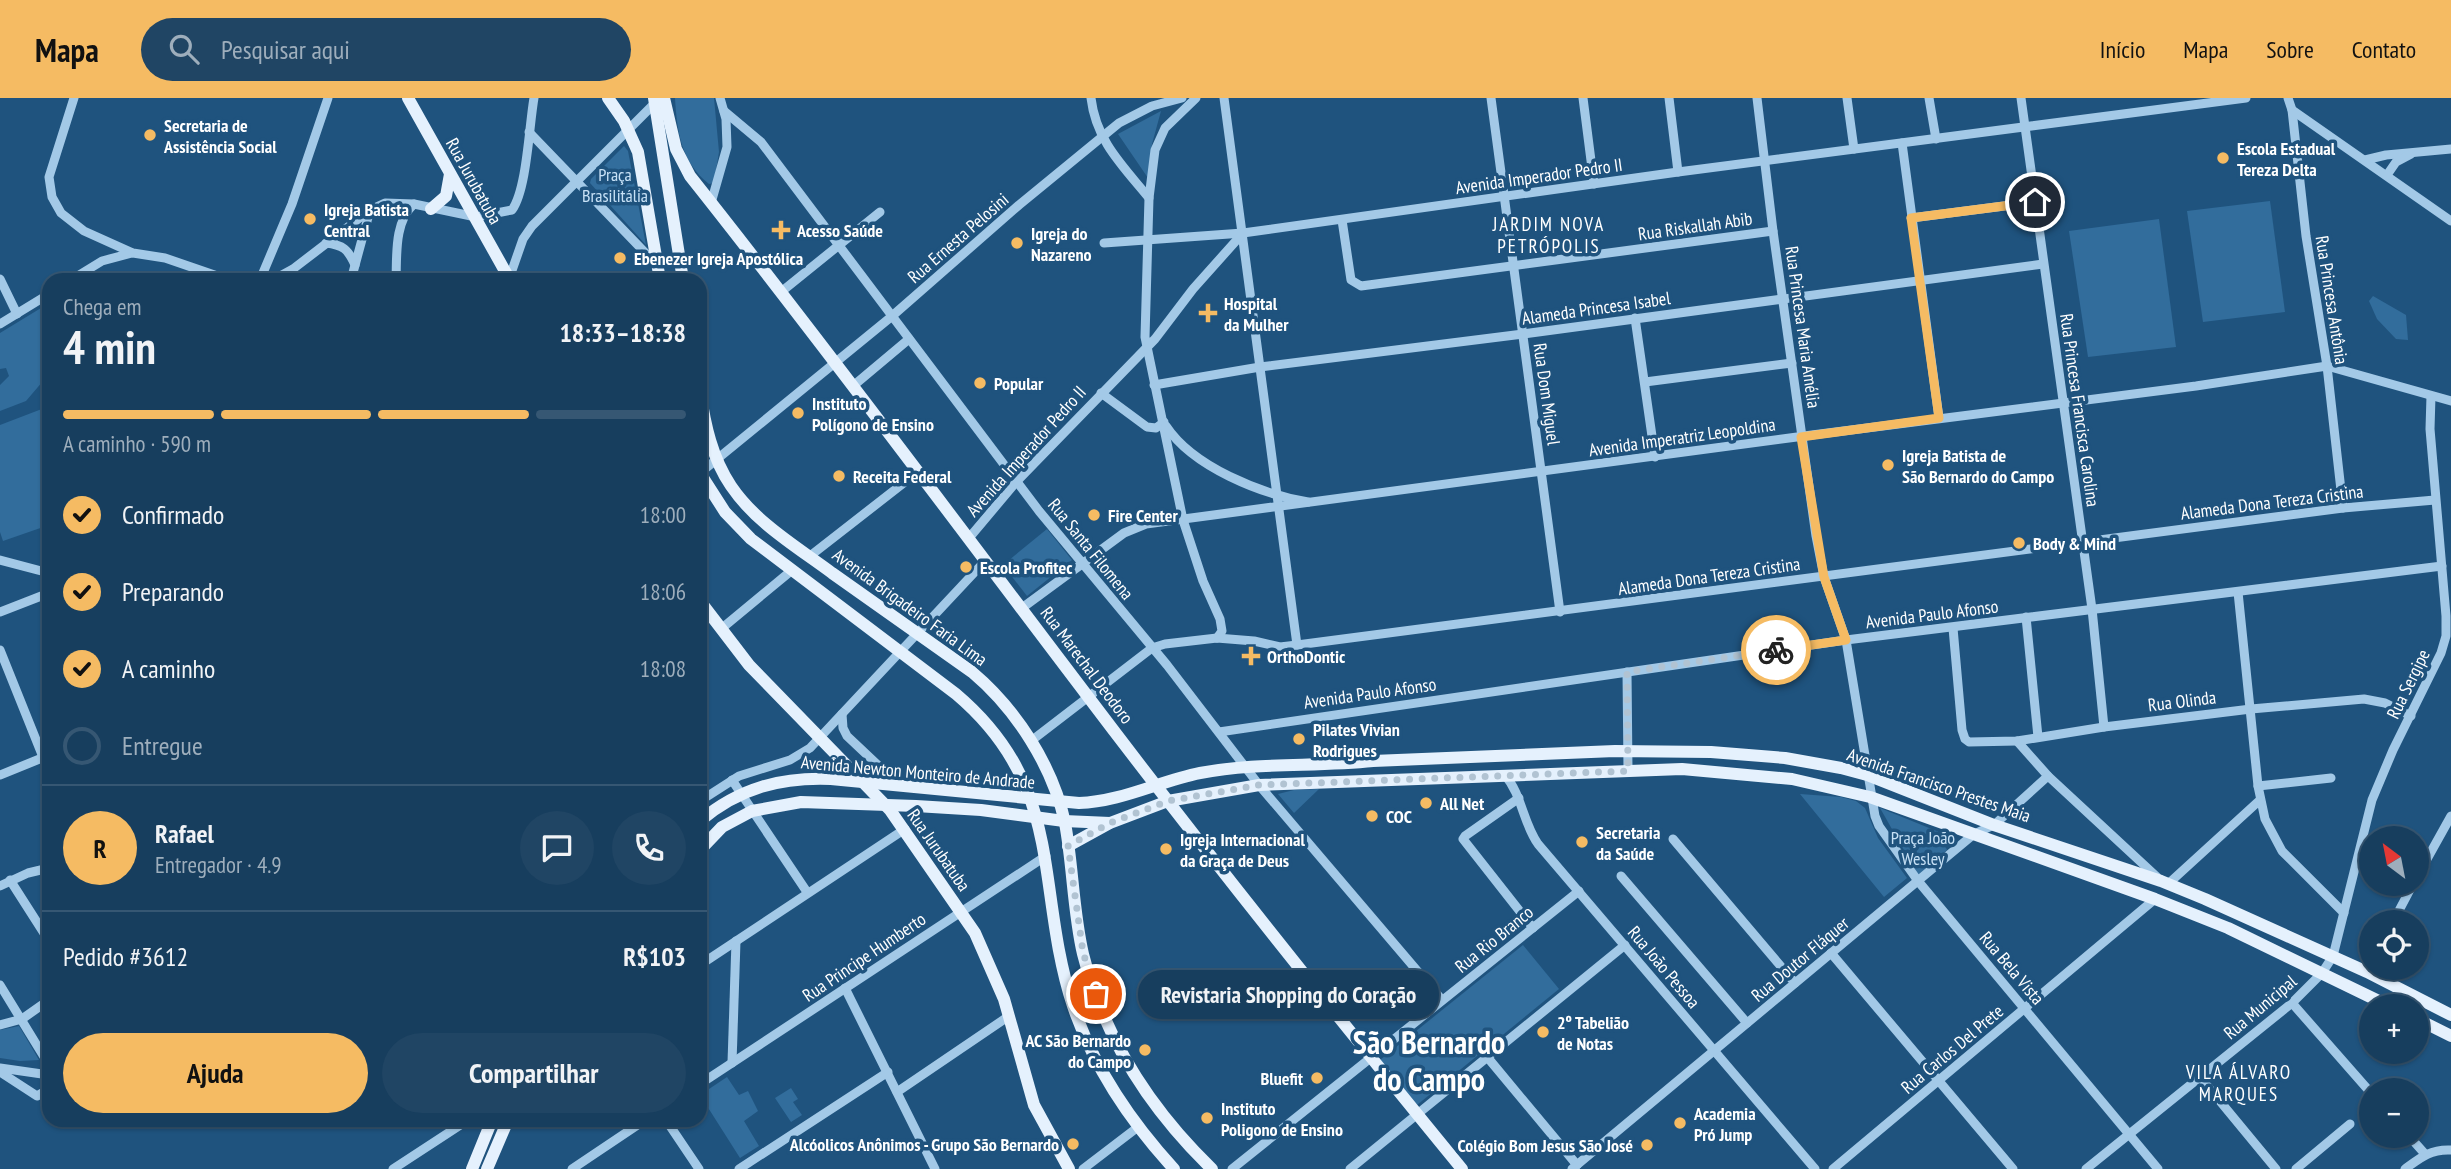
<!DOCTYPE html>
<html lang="pt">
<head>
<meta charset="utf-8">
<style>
  :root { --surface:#173e5e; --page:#204564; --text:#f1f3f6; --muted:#9eaebc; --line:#365773; --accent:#f5bb63 }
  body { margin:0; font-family:"PT Sans Narrow",sans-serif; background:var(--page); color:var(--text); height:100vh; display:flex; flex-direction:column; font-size:26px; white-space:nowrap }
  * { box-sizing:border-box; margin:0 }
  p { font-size:23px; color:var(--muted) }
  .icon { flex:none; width:38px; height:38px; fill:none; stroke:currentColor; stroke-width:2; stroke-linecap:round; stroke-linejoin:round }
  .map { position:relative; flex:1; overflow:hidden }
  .panel { position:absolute; left:42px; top:175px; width:665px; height:854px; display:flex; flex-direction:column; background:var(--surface); border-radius:21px; box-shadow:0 2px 5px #0004,0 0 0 2px var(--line) }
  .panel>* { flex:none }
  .needle { width:46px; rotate:328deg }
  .tools { position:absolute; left:2359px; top:728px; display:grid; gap:14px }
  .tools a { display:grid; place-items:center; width:70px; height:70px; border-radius:50%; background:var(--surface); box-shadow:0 2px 5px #0004,0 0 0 2px var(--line); font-size:35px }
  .pin { position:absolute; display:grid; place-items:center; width:60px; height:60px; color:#fff; margin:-30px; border:4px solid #fff; border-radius:50%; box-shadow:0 2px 7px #0007 }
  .courier { position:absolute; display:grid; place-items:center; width:70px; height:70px; margin:-35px; border:5px solid #f5bb63; border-radius:50%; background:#fff; color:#222; box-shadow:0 2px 9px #0007 }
  .bubble { position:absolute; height:49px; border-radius:24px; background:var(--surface); box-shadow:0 2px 5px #0004,0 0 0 2px var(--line); font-size:23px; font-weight:700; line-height:49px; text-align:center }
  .head em { font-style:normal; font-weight:700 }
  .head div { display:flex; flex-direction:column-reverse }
  .head { display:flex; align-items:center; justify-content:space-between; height:119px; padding:0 21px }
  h1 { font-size:46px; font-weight:700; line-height:52px }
  .bar { display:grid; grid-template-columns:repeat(4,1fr); gap:10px 7px; align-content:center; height:84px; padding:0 21px }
  .bar i { height:9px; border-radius:5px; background:var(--line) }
  .bar .on { background:var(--accent) }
  .bar p { grid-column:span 4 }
  .line { display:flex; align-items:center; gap:18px; padding:0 21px; border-top:2px solid var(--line) }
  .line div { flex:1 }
  .round { display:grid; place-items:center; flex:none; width:74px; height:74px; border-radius:37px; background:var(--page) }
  ol { padding:0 21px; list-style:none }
  li { display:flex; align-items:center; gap:21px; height:77px }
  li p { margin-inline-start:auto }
  li .icon { padding:7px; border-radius:50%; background:var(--accent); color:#111; stroke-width:4 }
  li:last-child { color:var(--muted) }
  li i { width:38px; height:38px; border:4px solid var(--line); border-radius:50% }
  .primary-button { display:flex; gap:14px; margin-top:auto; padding:14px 21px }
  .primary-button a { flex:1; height:80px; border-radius:42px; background:var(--accent); color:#111; font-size:28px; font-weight:700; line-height:80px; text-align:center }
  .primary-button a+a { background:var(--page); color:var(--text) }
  header { display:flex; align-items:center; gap:42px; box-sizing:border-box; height:98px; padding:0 35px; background:var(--accent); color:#111 }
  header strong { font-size:33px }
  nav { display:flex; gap:38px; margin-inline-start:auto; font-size:24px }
  .search { width:490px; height:63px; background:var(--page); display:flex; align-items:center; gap:18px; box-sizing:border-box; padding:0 24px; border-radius:38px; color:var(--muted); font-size:26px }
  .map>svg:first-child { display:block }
  .green { fill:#326d9c }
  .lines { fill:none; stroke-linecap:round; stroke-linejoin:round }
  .stream { stroke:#96c6e9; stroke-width:2.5 }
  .minor { stroke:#a3c9e7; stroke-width:9 }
  .major { stroke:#e5f1fd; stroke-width:12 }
  .done { stroke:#b1c3d2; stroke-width:7; stroke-dasharray:0 12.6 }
  .route { stroke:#f5bb63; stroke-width:9 }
  .poi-dot { fill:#f5bb63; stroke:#1f537e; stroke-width:2.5 }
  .labels { text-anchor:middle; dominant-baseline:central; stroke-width:7; stroke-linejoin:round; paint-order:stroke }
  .poi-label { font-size:18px; font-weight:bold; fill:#fff; stroke:#1f537e; text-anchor:start }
  .park-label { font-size:18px; fill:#c7e1f6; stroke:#1f537e }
  .street-label { font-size:18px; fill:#fff; stroke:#1f537e }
  .neighbourhood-label { font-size:19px; letter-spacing:2px; fill:#fff; stroke:#1f537e }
  .town-label { font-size:32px; font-weight:bold; fill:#fff; stroke:#1f537e }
</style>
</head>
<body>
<header>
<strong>Mapa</strong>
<div class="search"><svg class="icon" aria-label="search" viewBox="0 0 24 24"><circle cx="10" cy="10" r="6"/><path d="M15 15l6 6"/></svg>Pesquisar aqui</div>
<nav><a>Início</a><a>Mapa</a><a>Sobre</a><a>Contato</a></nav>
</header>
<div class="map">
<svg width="2451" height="1071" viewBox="0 0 2451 1071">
  <rect width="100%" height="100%" fill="#1f537e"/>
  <g class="green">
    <path d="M675,0H714L719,54L714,85L709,86C681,64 677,34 675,0Z"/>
    <path d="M1161,13L1152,46L1148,80L1118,36Z"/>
    <path d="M624,48L628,53L646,147L590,85L591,81Z"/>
    <path d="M2270,103L2285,214L2203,224L2187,113Z"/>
    <path d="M2159,121L2176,249L2088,259L2069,133Z"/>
    <path d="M2373,198L2406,217L2408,242L2396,241L2377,221L2369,203Z"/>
    <path d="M41,210L49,220V276L26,303L0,313V287L9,278L6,270L0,271V235Z"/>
    <path d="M47,309L49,314V427L3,443L0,434V327Z"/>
    <path d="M1047,431L1072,462L1027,498L1003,467Z"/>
    <path d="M1319,691L1294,715L1278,696L1294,692Z"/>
    <path d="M1800,696L1841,699L1856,703L1865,710L1878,740L1907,780L1884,799Z"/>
    <path d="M1880,710L1939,734L1947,752L1918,777Z"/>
    <path d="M1523,847L1559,891L1417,1007L1380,962Z"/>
    <path d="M19,928L39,962L20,963L0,960V932Z"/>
    <path d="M727,979L739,997L748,993L758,1013L744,1023L759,1048L740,1060L700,997Z"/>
    <path d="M791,990L798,1001L793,1004L802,1017L791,1024L775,1000Z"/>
  </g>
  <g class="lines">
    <path class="stream" d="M700,549L703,547"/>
    <g class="minor">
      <path d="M74,0L49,79L52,99L61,115L84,133L133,155L165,160L229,182"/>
      <path d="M1091,0C1096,43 1123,68 1149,100"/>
      <path d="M1196,0L1165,30L1155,52L1149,100L1145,239L1183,422L1203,483L1220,521L1222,533L1217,540"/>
      <path d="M1224,0L1297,547"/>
      <path d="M1491,0L1560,514"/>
      <path d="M1583,0L1594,86"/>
      <path d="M1669,0L1678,74"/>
      <path d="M1757,0L1773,133L1816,438L1824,479L1846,542L1875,718L1879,728L1918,783L2158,1071"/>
      <path d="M1847,0L1854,51"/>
      <path d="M1929,0L1936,41"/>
      <path d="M2021,0L2092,511L2104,629"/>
      <path d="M2288,0L2292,12L2306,138L2327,268L2343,410"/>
      <path d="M2292,12L2451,123"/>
      <path d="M724,13L761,44L1039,413L1167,567L1259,687L1442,902"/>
      <path d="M529,34L657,167"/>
      <path d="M1902,45L1939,320"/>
      <path d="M2365,62L2386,57L2451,51"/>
      <path d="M2387,77L2396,64L2411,56"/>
      <path d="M711,105L727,49L726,21L720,0"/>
      <path d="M1911,120L2035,104"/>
      <path d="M1342,122L1351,182L1361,188L1773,133"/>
      <path d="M326,145C343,147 348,151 355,167"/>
      <path d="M1104,145L1243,135"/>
      <path d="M0,181L17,216"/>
      <path d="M509,181L523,141L532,128L656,4"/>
      <path d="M71,182L102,163L132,155"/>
      <path d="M260,182L292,106L328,0"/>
      <path d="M273,182L293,171L370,112L385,105L414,106L476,119L512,112C527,91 529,28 534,0"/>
      <path d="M351,182L370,112"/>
      <path d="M396,182C397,157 394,124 414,106"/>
      <path d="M781,194L880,114"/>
      <path d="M1635,220L1655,359"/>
      <path d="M0,226L49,196"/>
      <path d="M1645,284L1792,265"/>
      <path d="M1154,287L1260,269L1523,236L2043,166"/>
      <path d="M853,288L909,241"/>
      <path d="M1101,295L1147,329L1156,330L1164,324"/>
      <path d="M1166,328C1193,369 1261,396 1308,404"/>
      <path d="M700,375L891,219L1019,107L1119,25L1152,8L1182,0"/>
      <path d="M969,440L1017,383L1155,241L1193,191L1243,135L1678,74L2246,0"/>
      <path d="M810,458L919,373"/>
      <path d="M0,462L49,475"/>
      <path d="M2238,494L2258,688L2265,721L2282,753L2344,815"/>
      <path d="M1022,510L1124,435L1146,426L1812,337L2196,288L2327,268L2451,303"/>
      <path d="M0,514L49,495"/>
      <path d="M2026,519L2038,639"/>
      <path d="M1953,530L1962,632L1965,641L1969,644L2017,643L2104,629L2251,611L2364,601L2385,605L2411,618"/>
      <path d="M721,531L791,473"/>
      <path d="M0,552L49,674"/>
      <path d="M1627,574L1628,672"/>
      <path d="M842,616L843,630L847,638L899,687"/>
      <path d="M1219,634L1846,542L2442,468"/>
      <path d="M1031,643L1152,550L1165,546L1217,540L1254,543L1280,549L1297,547L2343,410L2435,402"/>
      <path d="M2017,643L2048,678L2157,779"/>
      <path d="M0,677L47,658"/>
      <path d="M1505,677C1522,697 1523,725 1538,746L1815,1071"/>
      <path d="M732,682L807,794"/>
      <path d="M2258,688L2331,680"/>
      <path d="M1519,700L1465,738L1463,741L1533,830"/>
      <path d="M700,703L739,678L790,662L810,650L986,462"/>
      <path d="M1673,741L1795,885"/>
      <path d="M1621,778L1747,925"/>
      <path d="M2417,779L2451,718"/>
      <path d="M10,782L49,843"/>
      <path d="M2168,786L2260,702"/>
      <path d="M0,788L28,775L49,770"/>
      <path d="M2393,824L2413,786"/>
      <path d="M1831,855L2013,1071"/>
      <path d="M700,867L905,731"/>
      <path d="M0,887L49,967"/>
      <path d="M845,890L935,1071"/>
      <path d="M2292,905L2371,995"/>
      <path d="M0,927L22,921L49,902"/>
      <path d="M1488,960L1577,1067"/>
      <path d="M732,965L736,843"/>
      <path d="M0,970L49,977"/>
      <path d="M0,974L37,998L49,991"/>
      <path d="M2200,979L2276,1071"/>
      <path d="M700,986L1046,758"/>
      <path d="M897,994L1009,918"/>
      <path d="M666,1022L699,1071"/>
      <path d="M2409,1038L2425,1056"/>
      <path d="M393,1071L468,1022"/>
      <path d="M572,1071L645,1022"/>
      <path d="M739,1071L888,974"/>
      <path d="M1083,1071L1138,1029"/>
      <path d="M1232,1071L1579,793"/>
      <path d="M1350,1071L1625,847"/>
      <path d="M1572,1071L1974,736L1994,727L2048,678"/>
      <path d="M1833,1071L2155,801"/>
      <path d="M2086,1071L2292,905L2322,875L2333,858L2372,702L2393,652L2441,555L2446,538V518L2430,331L2431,298"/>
      <path d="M2296,1071L2350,1026"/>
      <path d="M2405,1071C2421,1059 2431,1051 2451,1052"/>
    </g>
    <g class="major">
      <path d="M408,0L510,182"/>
      <path d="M608,0L624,23L638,54L660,182"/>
      <path d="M654,0L683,182"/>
      <path d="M664,0L676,51L690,78C826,249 956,425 1089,600C1210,760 1335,916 1462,1071"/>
      <path d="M431,111L446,98L450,76"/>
      <path d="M700,293C705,327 712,360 731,388C756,425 797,449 832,475C879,508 925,541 972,574C1016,611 1053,668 1065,725C1073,768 1073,813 1083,856C1104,940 1150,1011 1212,1071"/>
      <path d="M700,375L725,414L751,441L956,596C1067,690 1034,788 1073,908C1094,970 1130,1023 1174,1071"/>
      <path d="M700,503L749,567L890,712L975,835L1004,901L1034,1007L1069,1071"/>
      <path d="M700,723C739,690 781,679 831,681L1079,705C1120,704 1160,683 1200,675C1257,664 1315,669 1373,663L1615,653L1711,654L1785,660L1841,670L1867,677L1994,727L2161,783L2205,801L2367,874L2451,917"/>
      <path d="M1068,748L1108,726"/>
      <path d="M700,752L722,729L752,713L801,704L916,708L981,712L1064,723L1110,725L1168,703L1259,687L1682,671L1792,681L1870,699L2155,801L2228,830L2389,908"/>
      <path d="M2417,921L2451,938"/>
      <path d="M472,1071L492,1022"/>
      <path d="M487,1071L508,1022"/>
    </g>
  </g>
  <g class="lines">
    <path class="done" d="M1096,896L1083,854L1068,748L1110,725L1168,703L1259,687L1628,673L1627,574L1776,552"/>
    <path class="route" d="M1776,552L1846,542L1824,479L1801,339L1939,320L1911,120L2035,104"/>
  </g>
  <g class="poi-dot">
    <circle cx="150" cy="37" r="7"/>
    <circle cx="2223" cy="60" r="7"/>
    <circle cx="310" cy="121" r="7"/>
    <path d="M777.5 121.5h7v7h7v7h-7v7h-7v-7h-7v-7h7z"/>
    <circle cx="1017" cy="145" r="7"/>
    <circle cx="620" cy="160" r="7"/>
    <path d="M1204.5 204.5h7v7h7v7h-7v7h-7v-7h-7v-7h7z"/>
    <circle cx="980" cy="285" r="7"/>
    <circle cx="798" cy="315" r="7"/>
    <circle cx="1888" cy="367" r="7"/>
    <circle cx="839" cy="378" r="7"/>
    <circle cx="1094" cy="417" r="7"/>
    <circle cx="2019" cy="445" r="7"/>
    <circle cx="966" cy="469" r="7"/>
    <path d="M1247.5 547.5h7v7h7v7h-7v7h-7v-7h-7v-7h7z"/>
    <circle cx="1299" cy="641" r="7"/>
    <circle cx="1426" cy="705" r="7"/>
    <circle cx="1372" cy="718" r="7"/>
    <circle cx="1582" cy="744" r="7"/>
    <circle cx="1166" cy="751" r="7"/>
    <circle cx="1543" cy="934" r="7"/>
    <circle cx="1145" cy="952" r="7"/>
    <circle cx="1317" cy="980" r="7"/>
    <circle cx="1207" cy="1020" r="7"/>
    <circle cx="1680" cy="1025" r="7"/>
    <circle cx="1073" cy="1046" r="7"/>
    <circle cx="1647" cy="1047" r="7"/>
  </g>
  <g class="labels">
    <g class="poi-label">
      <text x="164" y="27">Secretaria de<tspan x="164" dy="21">Assistência Social</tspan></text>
      <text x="2237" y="50">Escola Estadual<tspan x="2237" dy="21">Tereza Delta</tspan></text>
      <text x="324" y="111">Igreja Batista<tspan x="324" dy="21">Central</tspan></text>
      <text x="797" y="132">Acesso Saúde</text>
      <text x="1031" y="135">Igreja do<tspan x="1031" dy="21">Nazareno</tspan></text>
      <text x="634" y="160">Ebenezer Igreja Apostólica</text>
      <text x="1224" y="205">Hospital<tspan x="1224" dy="21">da Mulher</tspan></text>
      <text x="994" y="285">Popular</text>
      <text x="812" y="305">Instituto<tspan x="812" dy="21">Polígono de Ensino</tspan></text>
      <text x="1902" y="357">Igreja Batista de<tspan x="1902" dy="21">São Bernardo do Campo</tspan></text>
      <text x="853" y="378">Receita Federal</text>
      <text x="1108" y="417">Fire Center</text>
      <text x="2033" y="445">Body &amp; Mind</text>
      <text x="980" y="469">Escola Profitec</text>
      <text x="1267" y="558">OrthoDontic</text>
      <text x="1313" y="631">Pilates Vivian<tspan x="1313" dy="21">Rodrigues</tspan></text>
      <text x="1440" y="705">All Net</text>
      <text x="1386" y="718">COC</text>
      <text x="1596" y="734">Secretaria<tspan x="1596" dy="21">da Saúde</tspan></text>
      <text x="1180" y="741">Igreja Internacional<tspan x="1180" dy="21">da Graça de Deus</tspan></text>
      <text x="1557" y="924">2º Tabelião<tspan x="1557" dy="21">de Notas</tspan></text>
      <text x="1131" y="942" text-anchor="end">AC São Bernardo<tspan x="1131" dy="21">do Campo</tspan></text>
      <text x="1303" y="980" text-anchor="end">Bluefit</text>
      <text x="1221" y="1010">Instituto<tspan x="1221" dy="21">Poligono de Ensino</tspan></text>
      <text x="1694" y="1015">Academia<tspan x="1694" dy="21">Pró Jump</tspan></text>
      <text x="1059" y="1046" text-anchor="end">Alcóolicos Anônimos - Grupo São Bernardo</text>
      <text x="1633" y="1047" text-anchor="end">Colégio Bom Jesus São José</text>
    </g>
    <g class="park-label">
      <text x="615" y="76">Praça<tspan x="615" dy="21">Brasilitália</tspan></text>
      <text x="1923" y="739">Praça João<tspan x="1923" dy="21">Wesley</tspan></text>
    </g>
    <g class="street-label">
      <text transform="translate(1539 78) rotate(-8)">Avenida Imperador Pedro II</text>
      <text transform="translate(474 83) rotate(61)">Rua Jurubatuba</text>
      <text transform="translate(1695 128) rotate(-8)">Rua Riskallah Abib</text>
      <text transform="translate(958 140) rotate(-41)">Rua Ernesta Pelosini</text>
      <text transform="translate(2332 202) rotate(81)">Rua Princesa Antônia</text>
      <text transform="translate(1596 210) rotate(-8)">Alameda Princesa Isabel</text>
      <text transform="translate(1803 229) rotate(82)">Rua Princesa Maria Amélia</text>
      <text transform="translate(1547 296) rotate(82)">Rua Dom Miguel</text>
      <text transform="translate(2080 312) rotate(82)">Rua Princesa Francisca Carolina</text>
      <text transform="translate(1682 339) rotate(-8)">Avenida Imperatriz Leopoldina</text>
      <text transform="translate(1026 353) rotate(-48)">Avenida Imperador Pedro II</text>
      <text transform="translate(2272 404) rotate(-7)">Alameda Dona Tereza Cristina</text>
      <text transform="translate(1091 451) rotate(51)">Rua Santa Filomena</text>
      <text transform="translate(1709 478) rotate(-8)">Alameda Dona Tereza Cristina</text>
      <text transform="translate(910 509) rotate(36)">Avenida Brigadeiro Faria Lima</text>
      <text transform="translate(1932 516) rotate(-7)">Avenida Paulo Afonso</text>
      <text transform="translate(1087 567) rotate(53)">Rua Marechal Deodoro</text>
      <text transform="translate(2408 586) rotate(-64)">Rua Sergipe</text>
      <text transform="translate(1370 595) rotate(-8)">Avenida Paulo Afonso</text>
      <text transform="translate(2182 603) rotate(-7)">Rua Olinda</text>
      <text transform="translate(918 674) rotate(5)">Avenida Newton Monteiro de Andrade</text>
      <text transform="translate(1939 687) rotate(19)">Avenida Francisco Prestes Maia</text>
      <text transform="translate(939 752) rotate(55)">Rua Jurubatuba</text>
      <text transform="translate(1494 841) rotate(-39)">Rua Rio Branco</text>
      <text transform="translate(864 859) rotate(-34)">Rua Principe Humberto</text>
      <text transform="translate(1800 861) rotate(-40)">Rua Doutor Fláquer</text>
      <text transform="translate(1664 869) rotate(50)">Rua João Pessoa</text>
      <text transform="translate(2012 870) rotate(50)">Rua Bela Vista</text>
      <text transform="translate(2260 909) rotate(-40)">Rua Municipal</text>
      <text transform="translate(1952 951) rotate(-40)">Rua Carlos Del Prete</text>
    </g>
    <g class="neighbourhood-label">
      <text x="1549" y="126">JARDIM NOVA<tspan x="1549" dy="22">PETRÓPOLIS</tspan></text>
      <text x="2239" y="974">VILA ÁLVARO<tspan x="2239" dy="22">MARQUES</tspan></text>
    </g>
    <g class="town-label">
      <text x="1429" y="944">São Bernardo<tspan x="1429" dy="37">do Campo</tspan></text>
    </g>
  </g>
</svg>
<div class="tools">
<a><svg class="needle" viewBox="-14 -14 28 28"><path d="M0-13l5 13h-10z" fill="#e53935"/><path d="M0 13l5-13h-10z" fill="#9eaebc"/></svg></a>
<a><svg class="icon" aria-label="locate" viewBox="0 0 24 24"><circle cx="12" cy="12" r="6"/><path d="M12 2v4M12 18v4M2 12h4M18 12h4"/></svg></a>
<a>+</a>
<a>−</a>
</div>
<div class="pin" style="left:1096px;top:896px;background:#ea580c"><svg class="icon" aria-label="bag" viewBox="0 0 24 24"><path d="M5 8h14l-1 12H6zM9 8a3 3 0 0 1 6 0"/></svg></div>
<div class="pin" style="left:2035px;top:104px;background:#1f2937"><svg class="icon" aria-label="home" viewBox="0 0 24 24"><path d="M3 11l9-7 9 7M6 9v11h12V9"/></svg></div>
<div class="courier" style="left:1776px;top:552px"><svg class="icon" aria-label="bike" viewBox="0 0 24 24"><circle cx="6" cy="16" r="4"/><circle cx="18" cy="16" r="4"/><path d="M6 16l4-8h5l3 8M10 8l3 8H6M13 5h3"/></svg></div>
<div class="bubble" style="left:1138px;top:872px;width:301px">Revistaria Shopping do Coração</div>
<section class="panel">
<div class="head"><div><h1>4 min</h1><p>Chega em</p></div><em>18:33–18:38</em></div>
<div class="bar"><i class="on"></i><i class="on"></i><i class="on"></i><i></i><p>A caminho · 590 m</p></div>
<ol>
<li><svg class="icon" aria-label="check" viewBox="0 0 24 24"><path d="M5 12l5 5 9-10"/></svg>Confirmado<p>18:00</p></li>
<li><svg class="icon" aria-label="check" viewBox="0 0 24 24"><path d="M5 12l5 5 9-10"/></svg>Preparando<p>18:06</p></li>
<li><svg class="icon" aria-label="check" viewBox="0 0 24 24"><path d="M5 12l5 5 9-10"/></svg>A caminho<p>18:08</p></li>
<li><i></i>Entregue</li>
</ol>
<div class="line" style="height:126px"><b class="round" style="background:var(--accent);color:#111">R</b><div><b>Rafael</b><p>Entregador · 4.9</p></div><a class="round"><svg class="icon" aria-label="chat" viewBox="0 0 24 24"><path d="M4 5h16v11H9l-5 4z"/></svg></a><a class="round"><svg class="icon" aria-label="phone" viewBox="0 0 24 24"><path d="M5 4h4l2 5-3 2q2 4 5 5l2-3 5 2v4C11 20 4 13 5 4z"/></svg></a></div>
<div class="line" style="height:91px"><div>Pedido #3612</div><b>R$103</b></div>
<div class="primary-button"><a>Ajuda</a><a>Compartilhar</a></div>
</section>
</div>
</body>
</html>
